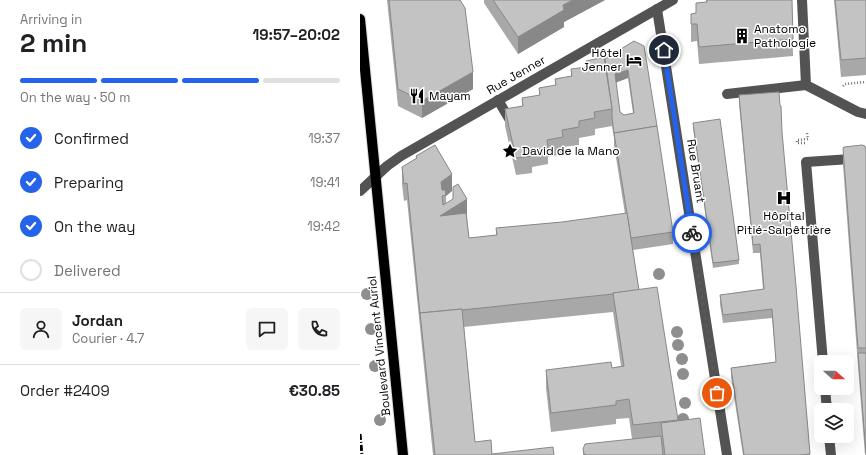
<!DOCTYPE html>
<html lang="en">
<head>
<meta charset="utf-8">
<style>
  :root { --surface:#fff; --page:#f6f6f6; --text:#202124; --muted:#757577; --line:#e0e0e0; --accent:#2563eb }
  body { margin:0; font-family:"Space Grotesk",sans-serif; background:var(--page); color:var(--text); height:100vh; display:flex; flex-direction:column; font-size:15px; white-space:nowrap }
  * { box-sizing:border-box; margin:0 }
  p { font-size:13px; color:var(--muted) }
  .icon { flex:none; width:22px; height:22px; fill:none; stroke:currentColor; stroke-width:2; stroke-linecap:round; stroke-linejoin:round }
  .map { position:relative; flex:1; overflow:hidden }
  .details { display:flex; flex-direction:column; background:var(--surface); width:360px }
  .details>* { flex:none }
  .needle { width:26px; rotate:111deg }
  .controls { position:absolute; left:454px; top:355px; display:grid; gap:8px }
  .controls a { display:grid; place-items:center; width:40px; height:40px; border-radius:6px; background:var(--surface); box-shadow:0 4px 16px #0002; font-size:20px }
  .pin { position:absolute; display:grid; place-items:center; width:34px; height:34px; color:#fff; margin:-17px; border:2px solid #fff; border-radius:50%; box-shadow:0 1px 4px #0007 }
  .courier { position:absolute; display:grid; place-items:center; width:40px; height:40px; margin:-20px; border:3px solid #2563eb; border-radius:50%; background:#fff; color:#222; box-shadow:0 1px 5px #0007 }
  .head em { font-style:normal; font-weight:700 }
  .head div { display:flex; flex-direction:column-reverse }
  .head { display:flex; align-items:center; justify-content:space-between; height:68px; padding:0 20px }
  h1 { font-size:26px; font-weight:700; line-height:30px }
  .bar { display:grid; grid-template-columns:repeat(4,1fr); gap:6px 4px; align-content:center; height:48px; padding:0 20px }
  .bar i { height:5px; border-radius:3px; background:var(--line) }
  .bar .current { background:var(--accent) }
  .bar p { grid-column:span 4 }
  .line { display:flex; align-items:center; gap:10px; padding:0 20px; border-top:1px solid var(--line) }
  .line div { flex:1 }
  .round { display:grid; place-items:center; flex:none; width:42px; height:42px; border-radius:6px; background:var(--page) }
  ol { padding:0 20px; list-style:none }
  li { display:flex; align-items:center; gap:12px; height:44px }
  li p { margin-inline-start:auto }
  li .icon { padding:4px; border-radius:50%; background:var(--accent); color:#fff; stroke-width:4 }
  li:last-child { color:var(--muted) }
  li i { width:22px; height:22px; border:2px solid var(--line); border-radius:50% }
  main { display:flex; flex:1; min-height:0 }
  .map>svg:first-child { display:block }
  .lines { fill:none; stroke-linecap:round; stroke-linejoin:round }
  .major-casing { stroke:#dbdbdb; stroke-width:12 }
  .path { stroke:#757575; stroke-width:2.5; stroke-dasharray:1 2; stroke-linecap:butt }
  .minor { stroke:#535353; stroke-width:10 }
  .major { stroke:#000; stroke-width:10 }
  .rail { stroke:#000; stroke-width:3; stroke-dasharray:6 2 1 2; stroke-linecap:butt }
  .tree { fill:#8e8e8e }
  .wall { fill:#a8a8a8; fill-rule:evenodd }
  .shaded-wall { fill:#888 }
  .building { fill:#c3c3c3; stroke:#888; fill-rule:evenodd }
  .done { stroke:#595959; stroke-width:4; stroke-dasharray:0 7.2 }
  .route { stroke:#2563eb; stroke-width:5 }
  .labels { text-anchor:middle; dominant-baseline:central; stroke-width:3; stroke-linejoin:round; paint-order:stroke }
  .poi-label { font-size:12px; fill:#000; stroke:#fff; text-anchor:start }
  .street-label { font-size:12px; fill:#000; stroke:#fff }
</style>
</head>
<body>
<main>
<section class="details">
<div class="head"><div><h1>2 min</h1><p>Arriving in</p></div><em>19:57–20:02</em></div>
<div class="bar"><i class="current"></i><i class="current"></i><i class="current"></i><i></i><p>On the way · 50 m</p></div>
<ol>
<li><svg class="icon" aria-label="check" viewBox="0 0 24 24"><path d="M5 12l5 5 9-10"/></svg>Confirmed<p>19:37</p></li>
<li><svg class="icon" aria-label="check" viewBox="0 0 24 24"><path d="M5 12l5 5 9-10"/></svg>Preparing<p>19:41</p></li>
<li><svg class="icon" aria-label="check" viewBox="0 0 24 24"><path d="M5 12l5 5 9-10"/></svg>On the way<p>19:42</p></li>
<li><i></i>Delivered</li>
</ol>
<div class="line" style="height:72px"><a class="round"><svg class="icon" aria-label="person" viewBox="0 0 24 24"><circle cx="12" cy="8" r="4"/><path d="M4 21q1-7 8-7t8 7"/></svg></a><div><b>Jordan</b><p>Courier · 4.7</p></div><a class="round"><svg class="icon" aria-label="chat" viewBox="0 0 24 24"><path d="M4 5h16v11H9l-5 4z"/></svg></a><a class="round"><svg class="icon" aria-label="phone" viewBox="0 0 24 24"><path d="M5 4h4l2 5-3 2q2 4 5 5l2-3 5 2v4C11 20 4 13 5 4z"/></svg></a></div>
<div class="line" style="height:52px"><div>Order #2409</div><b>€30.85</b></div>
</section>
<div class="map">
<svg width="506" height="455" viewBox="0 0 506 455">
  <rect width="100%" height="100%" fill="#fff"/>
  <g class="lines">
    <g class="major-casing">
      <path id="major" d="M0,19L43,455"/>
    </g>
    <g class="path">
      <path d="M483,86L485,84L506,82"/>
      <path d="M445,143H437V140L448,139L447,133"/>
    </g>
    <g class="minor">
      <path d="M442,0L446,85L498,112L506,114"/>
      <path d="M297,9L367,455"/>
      <path d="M367,94L446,85"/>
      <path d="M138,100L151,122"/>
      <path d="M0,191L27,166L41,156L313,0"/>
      <path d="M463,362L446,162L506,158"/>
      <path d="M465,388L467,410"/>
      <path d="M469,436L471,455"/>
    </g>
    <use href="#major" class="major"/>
    <path class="rail" d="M0,434L2,455"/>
  </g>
  <g class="tree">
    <circle cx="299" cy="274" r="6"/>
    <circle cx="7" cy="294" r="6"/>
    <circle cx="11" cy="329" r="6"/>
    <circle cx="317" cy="332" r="6"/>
    <circle cx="318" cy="345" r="6"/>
    <circle cx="322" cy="359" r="6"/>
    <circle cx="15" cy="366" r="6"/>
    <circle cx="323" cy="374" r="6"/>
    <circle cx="325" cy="403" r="6"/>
    <circle cx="323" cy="419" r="6"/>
    <circle cx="20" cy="420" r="6"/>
  </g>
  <g class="wall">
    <path d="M27,0H100L113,89L62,118L38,106Z"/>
    <path d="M124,0H245L204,22V27L158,54L124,3Z"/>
    <path d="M346,0H432L433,56L339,64L337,41L331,42V14L336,13V3L346,2Z"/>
    <path d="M474,0H506V75L481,77Z"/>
    <path d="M274,41L313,232V244L273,250L279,290L318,421L345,455H223V449L272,439L269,418L256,419V424L191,432L186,388V370L252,368L261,366L253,312L104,327L115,442L132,454L194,455H73L47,200L44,201L42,184V167L56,159V156L92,191L86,196V203L107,216V217L109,238L136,235V228L202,222L265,214L254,145V138L252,126L235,129V135L219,138V145L203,147V154L188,157V164L172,167V173L156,175L145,126V109L162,106V98L179,96V88L195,86V79L211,76V69L226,67V61L245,59ZM268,78L273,113L264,115L260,112L256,82Z"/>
    <path d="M379,95L422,132L450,455H383L371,377V368L416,362L412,318L363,323L360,304V295L403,289L400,253H393L379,104Z"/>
    <path d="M333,123L379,260V264L353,268L333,128Z"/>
    <path d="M483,148L506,150V455H505L498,366L483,165Z"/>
  </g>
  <g class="shaded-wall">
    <path d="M213,0H245L204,22V27L158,54V37L203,5Z"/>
    <path d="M268,70V78L255,83V74Z"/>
    <path d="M113,72V89L62,118V101Z"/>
    <path d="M92,174V191L86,196V195L82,196L81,182Z"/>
    <path d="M107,199V216L80,233V216Z"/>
  </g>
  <g class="building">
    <path d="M29,0H100L105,8L113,72L62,101L38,89Z"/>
    <path d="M133,0H213L203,5L204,10L158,37Z"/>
    <path d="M347,0H432L433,39L339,47L337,24H331V14L336,13V3L347,2Z"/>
    <path d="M475,0H506V58L481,60Z"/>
    <path d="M274,41L284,46L297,126L254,133L252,117V109L245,59ZM268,70L274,113L264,115L260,112L255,74Z"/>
    <path d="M244,57L252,109L234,112L235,118L219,121V127L202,130L203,137L187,140L188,147L171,150L172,156L156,158L145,109L163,106L162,98L180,95L179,88L196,85L195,79L212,76L211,69L227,67L226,61Z"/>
    <path d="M419,92L420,106H421L422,132L436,286L450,454L440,455H384L371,368L416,362L412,309L363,315L360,295L404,289L400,244L393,245L379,95Z"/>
    <path d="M360,119L379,260L353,263L333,123Z"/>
    <path d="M297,126L313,232L271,238L254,133Z"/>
    <path d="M75,145L92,174L81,182L82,190H85L86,195L82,196L83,205L93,199V187L98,184L107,199L80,216L106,213L109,238L137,235L136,228L202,222L267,213L279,290L253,293V294L102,310V309L60,313V314L47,183L44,184L42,167L57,158L56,156Z"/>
    <path d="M502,145L505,146L506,150V348H498L483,148L484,147Z"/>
    <path d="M297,287L318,420L273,425L269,399L256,401V405L191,413L186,370L251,362L252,368L264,366L253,293Z"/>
    <path d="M102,309L115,442L131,440L132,455H75L60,313Z"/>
    <path d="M498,353H506V453Z"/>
    <path d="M340,418L345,455H305L301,423Z"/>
    <path d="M301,436L303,455H227L224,454L223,449L225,444Z"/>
    <path d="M193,447L194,455H132V454Z"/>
  </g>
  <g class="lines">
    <path class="done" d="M332,233L357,393"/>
    <path class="route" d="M304,50L332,233"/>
  </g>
  <defs>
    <g id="building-bare" transform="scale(1.2)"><path d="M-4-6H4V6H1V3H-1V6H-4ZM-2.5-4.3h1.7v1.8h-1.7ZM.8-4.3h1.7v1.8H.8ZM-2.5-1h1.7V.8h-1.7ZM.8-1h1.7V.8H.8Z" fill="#000" stroke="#fff" stroke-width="2.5" paint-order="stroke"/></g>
    <g id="hotel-bare" transform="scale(1.2)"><path d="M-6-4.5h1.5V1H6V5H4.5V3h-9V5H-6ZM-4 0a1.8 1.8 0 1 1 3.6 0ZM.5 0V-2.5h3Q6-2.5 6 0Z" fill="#000" stroke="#fff" stroke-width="2.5" paint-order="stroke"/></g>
    <g id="restaurant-bare" transform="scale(1.2)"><path d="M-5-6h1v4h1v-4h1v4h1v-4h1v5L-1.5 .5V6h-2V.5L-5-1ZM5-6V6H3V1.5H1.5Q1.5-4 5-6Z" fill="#000" stroke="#fff" stroke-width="2.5" paint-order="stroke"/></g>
    <g id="sight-bare" transform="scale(1.2)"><path d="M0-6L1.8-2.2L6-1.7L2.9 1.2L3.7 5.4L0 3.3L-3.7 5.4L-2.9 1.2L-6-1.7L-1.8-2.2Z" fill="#000" stroke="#fff" stroke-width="2.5" paint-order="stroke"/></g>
    <g id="hospital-bare" transform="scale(1.2)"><path d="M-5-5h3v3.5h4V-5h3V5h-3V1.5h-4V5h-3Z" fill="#000" stroke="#fff" stroke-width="2.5" paint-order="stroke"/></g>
  </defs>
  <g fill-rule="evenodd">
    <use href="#building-bare" x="382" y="36"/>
    <use href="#hotel-bare" x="274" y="60"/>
    <use href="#restaurant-bare" x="57" y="96"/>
    <use href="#sight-bare" x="150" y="151"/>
    <use href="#hospital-bare" x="424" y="198"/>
  </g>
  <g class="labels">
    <g class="poi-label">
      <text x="394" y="29">Anatomo<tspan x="394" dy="14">Pathologie</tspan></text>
      <text x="262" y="53" text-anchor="end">Hôtel<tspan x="262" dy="14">Jenner</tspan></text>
      <text x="69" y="96">Mayam</text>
      <text x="162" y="151">David de la Mano</text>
      <text x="424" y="216" text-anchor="middle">Hôpital<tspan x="424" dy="14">Pitié-Salpêtrière</tspan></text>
    </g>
    <g class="street-label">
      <text transform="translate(156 75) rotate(-30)">Rue Jenner</text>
      <text transform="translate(336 171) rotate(81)">Rue Bruant</text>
      <text transform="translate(19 346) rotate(-96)">Boulevard Vincent Auriol</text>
    </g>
  </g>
</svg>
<div class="controls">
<a><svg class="needle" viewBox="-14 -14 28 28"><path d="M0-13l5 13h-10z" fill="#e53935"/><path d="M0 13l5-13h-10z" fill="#757577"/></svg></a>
<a><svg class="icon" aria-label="layers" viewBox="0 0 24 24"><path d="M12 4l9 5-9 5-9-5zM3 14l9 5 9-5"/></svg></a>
</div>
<div class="pin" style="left:357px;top:393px;background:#ea580c"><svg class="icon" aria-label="bag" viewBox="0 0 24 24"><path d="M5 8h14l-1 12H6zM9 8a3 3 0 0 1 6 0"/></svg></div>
<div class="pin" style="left:304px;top:50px;background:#1f2937"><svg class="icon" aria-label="home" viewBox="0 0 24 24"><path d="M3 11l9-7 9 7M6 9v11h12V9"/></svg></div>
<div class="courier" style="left:332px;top:233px"><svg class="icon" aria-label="bike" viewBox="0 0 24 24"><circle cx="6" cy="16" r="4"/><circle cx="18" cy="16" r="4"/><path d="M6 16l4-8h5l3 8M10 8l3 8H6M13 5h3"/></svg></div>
</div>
</main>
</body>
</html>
